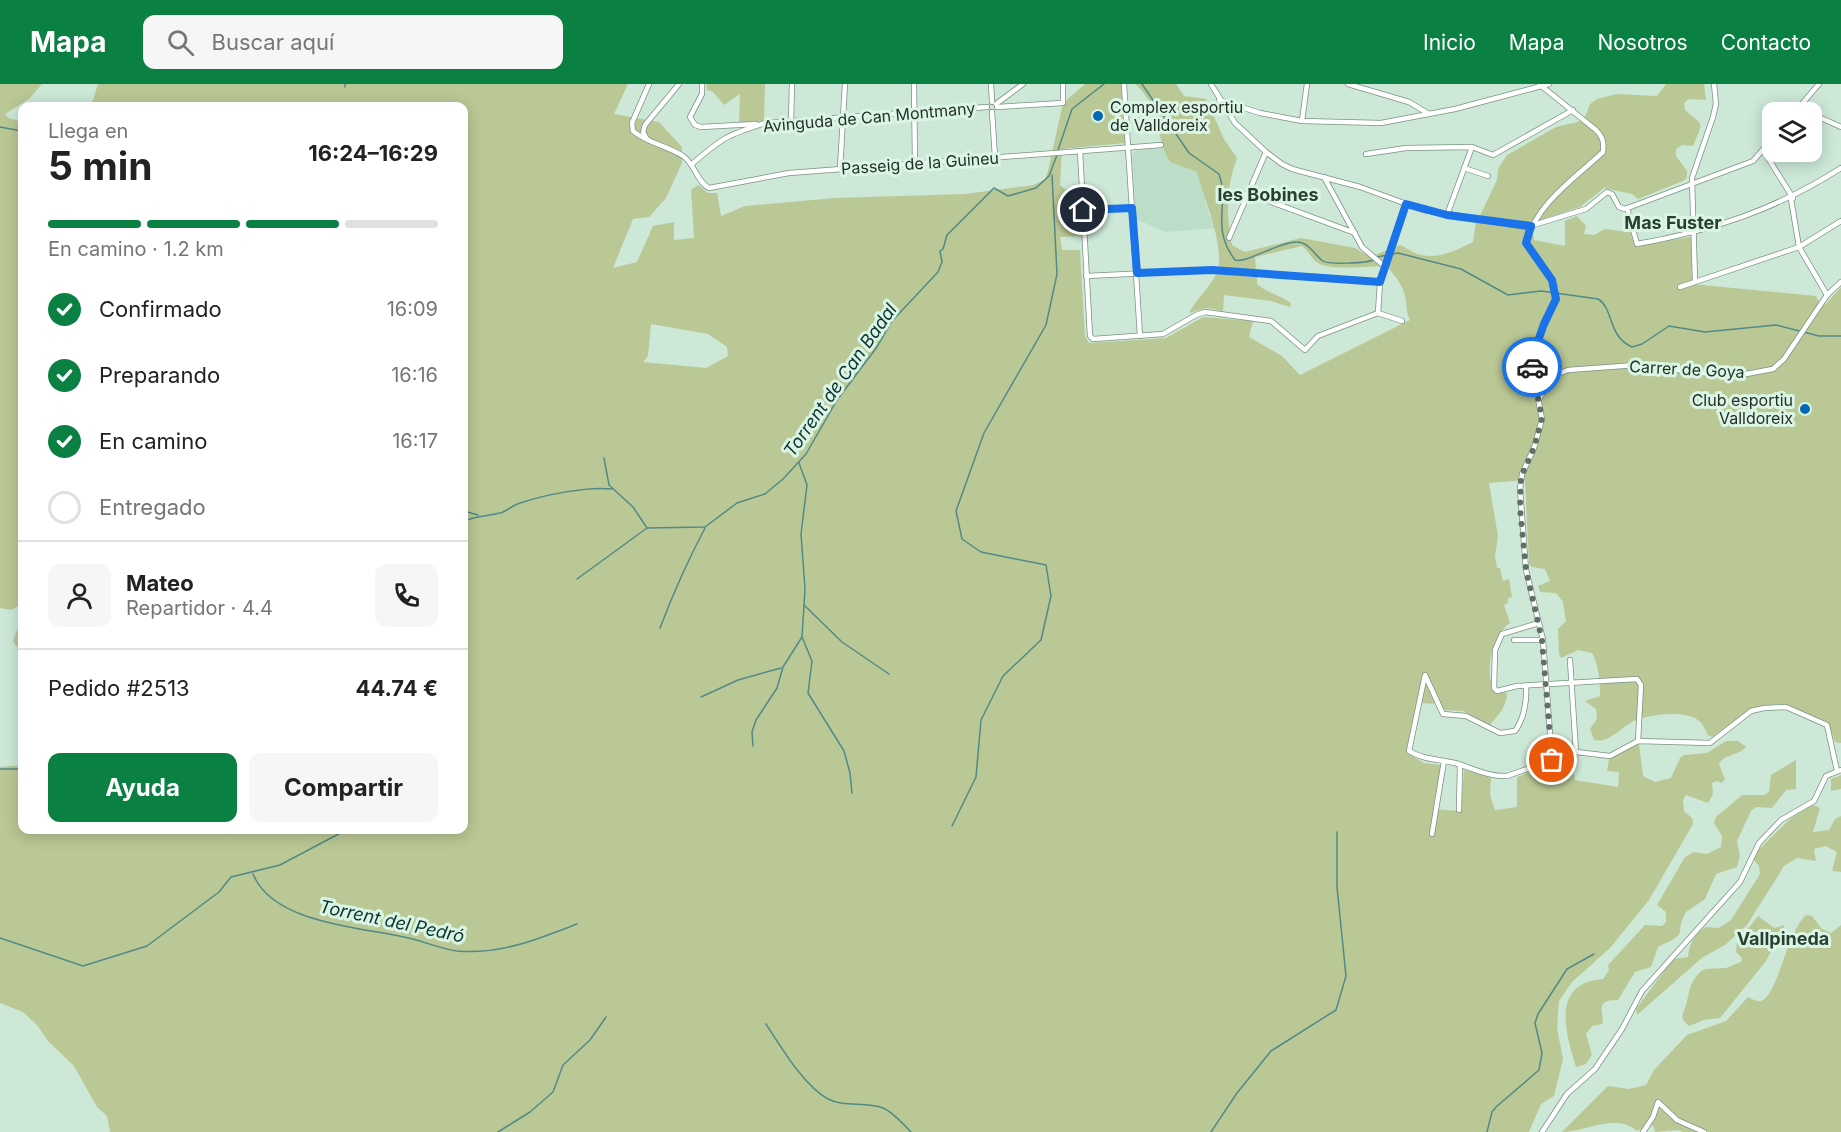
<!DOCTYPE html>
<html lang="es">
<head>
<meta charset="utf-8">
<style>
  :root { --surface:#fff; --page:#f6f6f6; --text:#222; --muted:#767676; --line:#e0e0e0; --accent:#0b8043 }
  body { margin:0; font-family:Inter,sans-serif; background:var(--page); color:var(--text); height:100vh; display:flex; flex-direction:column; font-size:22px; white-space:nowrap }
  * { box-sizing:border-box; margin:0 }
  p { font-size:20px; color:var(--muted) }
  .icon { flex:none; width:33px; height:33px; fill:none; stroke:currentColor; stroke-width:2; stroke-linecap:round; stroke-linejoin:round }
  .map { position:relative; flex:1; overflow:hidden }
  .details { position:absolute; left:18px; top:18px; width:450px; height:732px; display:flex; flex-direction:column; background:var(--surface); border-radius:12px; box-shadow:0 3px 15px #0003 }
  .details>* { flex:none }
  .buttons { position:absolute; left:1762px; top:18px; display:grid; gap:12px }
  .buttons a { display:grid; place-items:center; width:60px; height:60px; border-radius:12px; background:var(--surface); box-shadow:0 3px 15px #0003; font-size:30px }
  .pin { position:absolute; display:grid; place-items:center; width:51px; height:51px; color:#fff; margin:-26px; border:3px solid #fff; border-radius:50%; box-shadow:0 2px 6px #0007 }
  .courier { position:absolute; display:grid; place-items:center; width:60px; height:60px; margin:-30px; border:4px solid #1a73e8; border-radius:50%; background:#fff; color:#222; box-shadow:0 2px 8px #0007 }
  .summary em { font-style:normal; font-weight:700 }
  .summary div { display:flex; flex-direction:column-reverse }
  .summary { display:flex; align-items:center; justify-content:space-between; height:102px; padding:0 30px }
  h1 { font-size:39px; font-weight:700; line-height:45px }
  .bar { display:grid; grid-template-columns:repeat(4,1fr); gap:9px 6px; align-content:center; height:72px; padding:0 30px }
  .bar i { height:8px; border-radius:4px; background:var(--line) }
  .bar .on { background:var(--accent) }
  .bar p { grid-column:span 4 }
  .line { display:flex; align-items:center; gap:15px; padding:0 30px; border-top:2px solid var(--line) }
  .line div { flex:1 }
  .round { display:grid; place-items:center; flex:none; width:63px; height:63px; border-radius:12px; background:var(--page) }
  ol { padding:0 30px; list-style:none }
  li { display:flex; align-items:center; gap:18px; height:66px }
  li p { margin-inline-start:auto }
  li .icon { padding:6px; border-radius:50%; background:var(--accent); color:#fff; stroke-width:4 }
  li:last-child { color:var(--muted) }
  li i { width:33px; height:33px; border:3px solid var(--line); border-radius:50% }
  .primary-button { display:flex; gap:12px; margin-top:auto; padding:12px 30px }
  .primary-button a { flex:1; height:69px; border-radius:12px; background:var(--accent); color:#fff; font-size:24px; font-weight:700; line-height:69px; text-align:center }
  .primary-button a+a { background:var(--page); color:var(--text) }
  header { display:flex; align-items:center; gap:36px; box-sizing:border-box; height:84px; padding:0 30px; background:var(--accent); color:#fff }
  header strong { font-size:28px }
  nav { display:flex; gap:33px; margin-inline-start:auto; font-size:21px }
  .search { width:420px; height:54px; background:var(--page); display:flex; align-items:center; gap:15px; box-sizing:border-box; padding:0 21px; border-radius:12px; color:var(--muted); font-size:22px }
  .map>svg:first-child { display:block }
  .built { fill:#bcdec9 }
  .green { fill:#bac895; fill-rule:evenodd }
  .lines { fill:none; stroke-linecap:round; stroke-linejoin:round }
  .stream { stroke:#528a88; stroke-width:1.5 }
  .minor-casing { stroke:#7a9283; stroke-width:6 }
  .minor { stroke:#fff; stroke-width:4.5 }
  .done { stroke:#607066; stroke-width:6; stroke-dasharray:0 10.8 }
  .route { stroke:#1a73e8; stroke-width:8 }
  .poi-dot { fill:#0268b4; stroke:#daf5e4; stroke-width:2 }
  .labels { text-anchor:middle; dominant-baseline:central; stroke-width:6; stroke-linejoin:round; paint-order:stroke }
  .poi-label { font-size:16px; fill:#253029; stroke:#daf5e4; text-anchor:start }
  .street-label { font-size:16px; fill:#253029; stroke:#daf5e4 }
  .neighbourhood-label { font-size:18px; font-weight:bold; fill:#293f32; stroke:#daf5e4 }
  .water-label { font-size:18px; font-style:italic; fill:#0d3333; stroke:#daf5e4 }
</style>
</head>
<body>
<header>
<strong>Mapa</strong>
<div class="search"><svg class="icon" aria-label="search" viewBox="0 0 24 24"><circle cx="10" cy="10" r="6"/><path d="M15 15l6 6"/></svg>Buscar aquí</div>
<nav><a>Inicio</a><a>Mapa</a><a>Nosotros</a><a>Contacto</a></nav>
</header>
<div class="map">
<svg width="1841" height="1048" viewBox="0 0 1841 1048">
  <rect width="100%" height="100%" fill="#cde8d7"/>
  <path class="built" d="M1164,64L1170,78L1197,88L1209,131L1216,144L1166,148L1136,135L1132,71L1137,66Z"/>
  <g class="green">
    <path d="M0,0H42L29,15L5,30L9,34L22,38V530L18,522L11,526L0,524Z"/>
    <path d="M98,0H628L614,30L659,38L682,63V79L666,114L649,133L633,135L613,184L637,178L653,142L674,138V156L694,154L691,106L698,101L708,109H717L721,132L745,122L835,114L965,110L1034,101L1045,95L1048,87L1063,19L1085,0H1121L1125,59L1062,65L1060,101L1078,116L1081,152L1060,153L1062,166H1080L1085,252L1089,259L1166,254L1203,233L1253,237L1249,253L1282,272L1300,291L1410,236C1406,228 1407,221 1405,212C1403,201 1394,191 1387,182C1371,182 1329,187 1318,179C1311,175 1309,167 1302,162L1255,173L1256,186L1219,183C1221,149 1205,120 1197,88L1170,78C1154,51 1162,23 1135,0H1176L1184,12L1206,15L1224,55L1237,74C1226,104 1226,130 1232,161L1245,168L1301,154L1355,164L1370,173L1400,161C1406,163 1411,168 1417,170C1438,176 1455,167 1473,158L1476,138L1532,144L1534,156L1565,162V137L1577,132L1586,142L1584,150L1594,151L1605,145L1630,148L1635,162L1691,153L1692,200L1816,212L1819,218L1826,220L1841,203V659L1835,658L1828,638L1784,620L1768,621L1752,624L1712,653L1708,651C1705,646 1703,639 1698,636C1684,626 1650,630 1634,637C1622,642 1609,660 1594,656L1590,645L1597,635L1596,625L1585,617L1600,612C1600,598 1599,581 1592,569L1578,566L1561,574L1559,570L1558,545L1566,537L1563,518L1556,509L1540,508L1538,502L1550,497L1545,485L1532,483L1529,480L1525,396L1489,399L1498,452L1495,472L1497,484H1500L1503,497L1509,495L1512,513L1508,514V519L1504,521L1510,539C1492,551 1484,588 1494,607L1507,609C1507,623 1498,631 1489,642L1463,627L1443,626L1438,620L1418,619L1406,668L1424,679L1441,681L1433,725L1461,727L1464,686L1491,694L1490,711L1495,726L1517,723V693L1534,686L1537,690L1571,675L1575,696L1618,703L1619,688L1607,687L1609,675L1639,660L1643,692L1655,698L1671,694L1680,674L1684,671L1707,669L1726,657H1738L1746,663C1738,672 1726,669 1719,680L1725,695L1722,699L1717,697L1712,699L1713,710L1708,719L1686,711L1683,716L1684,727L1692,734L1693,740L1649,816L1610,864L1572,898L1559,917L1557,944L1563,975L1554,1012L1541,1020L1529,1048H110L107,1032L97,1023L74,982L48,957L37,941L23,928L0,919V683L22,681V746H464V22H91ZM651,240L708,250L727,263L728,272L706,284L643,278L648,272Z"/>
    <path d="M706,0H765L764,37L739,40L740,10L724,21L712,7L707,6Z"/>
    <path d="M1666,0H1704L1706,16L1689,15L1684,19L1685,26C1705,43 1703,37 1693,62L1682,61L1676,65V72L1687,87V94L1683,97L1638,115L1632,110L1604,104L1580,123L1540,136L1523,139L1480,132L1497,96L1498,85L1507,71L1556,43L1578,38L1585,33L1590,20L1597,15L1617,10L1657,12Z"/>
    <path d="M1216,190L1257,193V200C1267,209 1280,211 1291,219L1290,223L1271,217L1224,211L1223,227L1207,224L1189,229C1196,215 1210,204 1216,190Z"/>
    <path d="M22,534V570L13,557Z"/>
    <path d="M1796,676V705L1786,706L1772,724L1756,723L1751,727L1737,757L1740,772L1737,783L1716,790L1705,815L1686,828C1672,854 1693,846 1658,863L1651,883L1635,888L1618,916C1595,916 1603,925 1603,940L1592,942L1586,950L1592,971L1586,980L1576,983C1565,947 1551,899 1603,895L1609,886L1608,881L1645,841L1662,842L1666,838V828L1657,821L1685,773L1694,768L1707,770L1721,763L1722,752L1714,739L1716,733L1742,711H1764L1769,708L1771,691Z"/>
    <path d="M1841,691V705L1831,707V695Z"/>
    <path d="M1813,721L1820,724L1813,748L1829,746L1835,735L1841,732V788L1832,787L1837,768L1826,762L1814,765L1816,777L1797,774L1784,782L1747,841L1725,861L1703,873L1637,931L1636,925L1673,875L1688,873C1689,860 1694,850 1706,843L1719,844L1731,836L1760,790L1759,782L1754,776L1756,768L1791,734Z"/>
    <path d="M1806,831L1812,832L1822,845L1831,849L1841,841V1048H1683L1679,1046L1655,1048L1654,1043L1650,1040L1637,1047C1614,1028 1588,1048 1562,1048L1608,1002L1629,1005L1646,1001L1654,986L1687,951L1726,937L1748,913C1752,915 1757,918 1761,917C1778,911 1786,850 1806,831Z"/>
    <path d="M1758,832L1774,844L1785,841L1766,877L1720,934L1704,936L1689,942C1677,933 1685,929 1687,917C1690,904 1692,892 1705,885L1726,884L1741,878L1742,874L1736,868L1737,859Z"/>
  </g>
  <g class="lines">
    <g class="stream">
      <path d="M345,0V3"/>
      <path d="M1142,0L1189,69L1219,90C1230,120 1210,143 1235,176C1246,180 1280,157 1297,158C1309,158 1314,171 1323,177C1329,181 1367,179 1373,176"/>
      <path d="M0,43L22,47"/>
      <path d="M1058,66L1072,25L1104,0"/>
      <path d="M1377,173L1398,169L1461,185L1508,211L1541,207L1598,215C1614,224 1607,252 1632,263L1642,260L1669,242L1705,248L1776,241L1819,252H1841"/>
      <path d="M604,374L609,401L633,423L647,444"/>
      <path d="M464,427L478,431"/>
      <path d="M464,437C476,432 487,432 500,429C507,427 513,421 520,419C544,411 588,402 612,405"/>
      <path d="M577,495L647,444L705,443L737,419L765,410L783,395L806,370L837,316L877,263L892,237L938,188L942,178L940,167L943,165L947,151L994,104L1008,112L1036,104L1049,92L1057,71"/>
      <path d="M804,521L842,558L889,590"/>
      <path d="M660,544C673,510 688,476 705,444"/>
      <path d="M802,553L812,577L808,609L844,667L850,689L852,709"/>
      <path d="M701,613L738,596L781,584"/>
      <path d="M753,662L752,648L756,636L777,604L783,583L802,553L805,505L801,450L807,401L799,379"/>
      <path d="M0,685H22"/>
      <path d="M952,742L976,693L981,636L1003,592L1041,556L1051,512L1046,481L981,468L962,455L956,427L984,349L1046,241L1057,190L1052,91"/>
      <path d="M253,790C273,839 358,843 404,853C421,856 440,865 457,867C500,871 538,855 577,840"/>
      <path d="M0,854L83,882L147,862L219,808L231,793L280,781L346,746"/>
      <path d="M766,940C781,963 804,1002 828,1015C845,1024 865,1017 883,1024C893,1028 903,1040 911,1048"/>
      <path d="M498,1048L530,1028L553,1008L563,981L590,956L606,933"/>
      <path d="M1211,1048L1237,1009L1271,967L1336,926L1346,892L1337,803V748"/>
      <path d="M1487,1048L1492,1028L1496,1023L1539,986L1542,969L1535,939L1538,930L1567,885L1594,870"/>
    </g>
    <g class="minor-casing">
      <g id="minor">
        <path d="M649,0L632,39L633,47C647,59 668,62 683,72C695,80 697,98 709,104L789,89L1161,61"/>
        <path d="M702,0V10L690,33L695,41L701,43L756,40"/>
        <path d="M914,0L915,79"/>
        <path d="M991,0L992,18"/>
        <path d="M1124,0L1140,252"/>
        <path d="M1211,0L1235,39L1266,68L1282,80L1292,85L1360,103L1423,126L1527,143L1586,125L1607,108L1612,110L1619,123L1625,125L1753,77L1773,54"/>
        <path d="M1348,0L1409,18L1429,30"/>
        <path d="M1539,0L1596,46C1603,53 1604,58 1603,68C1575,94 1536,120 1526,159L1552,196L1556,215L1544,240L1531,278L1542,335L1534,364L1522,390L1520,405L1526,486L1543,556L1552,676"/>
        <path d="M1219,16L1260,29L1302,37L1381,39L1455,25L1549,0"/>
        <path d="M996,20L1023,0"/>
        <path d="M997,23L1063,19V0"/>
        <path d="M1799,24L1809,28"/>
        <path d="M992,28L995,73"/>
        <path d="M1795,28L1819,0"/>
        <path d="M1812,30L1841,43"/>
        <path d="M791,37L792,0"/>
        <path d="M1302,37L1307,0"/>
        <path d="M647,55L643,48L645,41L679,0"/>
        <path d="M1763,66L1793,114"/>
        <path d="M1080,67L1090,252L1093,255L1163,250L1196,231L1205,228L1271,237L1305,266L1318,252L1378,229"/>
        <path d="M1366,70L1406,64L1472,63L1493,71L1573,26"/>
        <path d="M692,80C722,54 727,51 765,39L987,23"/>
        <path d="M1464,84L1488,92"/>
        <path d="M840,85L845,0"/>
        <path d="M1324,93L1362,163L1384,182"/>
        <path d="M1247,109L1355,149"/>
        <path d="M1791,115L1799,163L1827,211"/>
        <path d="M1627,124L1637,160C1712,147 1777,125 1841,84"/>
        <path d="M1082,126L1132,124"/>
        <path d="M1447,131L1472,63"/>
        <path d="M1229,154L1266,68"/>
        <path d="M1086,192L1212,186L1380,198"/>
        <path d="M1695,197L1692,94L1713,33L1716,20L1714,0"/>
        <path d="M1680,203L1799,163L1841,137"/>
        <path d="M1378,229L1380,198L1406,120"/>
        <path d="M1378,229L1402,237"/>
        <path d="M1540,314L1550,293L1568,286L1636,281L1711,290H1746L1773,285L1784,275L1827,211L1841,198"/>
        <path d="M1539,539L1502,550L1495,566L1494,604L1497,607L1517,602L1637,595L1641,601L1638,657"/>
        <path d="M1514,556H1543"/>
        <path d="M1570,576L1576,668"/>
        <path d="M1526,602C1527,617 1524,635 1515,647L1500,649L1466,632L1443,630L1425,591L1409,667C1424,676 1439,675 1455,679C1472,684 1489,693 1507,692L1576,668L1610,672L1638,657L1710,659L1751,627L1764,624L1786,623L1827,641L1837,687"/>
        <path d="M1459,726L1460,681"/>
        <path d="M1432,750L1444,677"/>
        <path d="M1542,1048L1567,1010L1595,985L1622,945L1642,907L1740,798L1759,759L1781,736L1814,717L1826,692L1841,686"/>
        <path d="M1643,1048L1653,1033L1658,1018L1677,1036L1704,1048"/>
      </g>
    </g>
    <use href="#minor" class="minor"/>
  </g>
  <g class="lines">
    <path class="done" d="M1532,283L1542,334L1534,364L1521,393L1520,424L1526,486L1542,556L1552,676"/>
    <path class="route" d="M1083,126L1132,124L1137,189L1212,186L1380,198L1406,120L1447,131L1531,142L1526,159L1552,196L1556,215L1544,240L1533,271L1532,283"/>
  </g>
  <g class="poi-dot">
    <circle cx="1098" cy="32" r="6"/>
    <circle cx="1805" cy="325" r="6"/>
  </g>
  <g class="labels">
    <g class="poi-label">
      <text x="1110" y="23">Complex esportiu<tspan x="1110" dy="18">de Valldoreix</tspan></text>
      <text x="1793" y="316" text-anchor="end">Club esportiu<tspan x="1793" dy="18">Valldoreix</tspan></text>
    </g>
    <g class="street-label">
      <text transform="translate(869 33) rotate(-5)">Avinguda de Can Montmany</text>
      <text transform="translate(920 79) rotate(-4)">Passeig de la Guineu</text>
      <text transform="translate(1687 285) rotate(3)">Carrer de Goya</text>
    </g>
    <g class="neighbourhood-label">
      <text x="1268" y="110">les Bobines</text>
      <text x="1673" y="138">Mas Fuster</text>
      <text x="1783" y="854">Vallpineda</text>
    </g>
    <g class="water-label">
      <text transform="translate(840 296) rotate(-55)">Torrent de Can Badal</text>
      <text transform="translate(392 837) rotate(12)">Torrent del Pedró</text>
    </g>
  </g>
</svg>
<div class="buttons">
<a><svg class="icon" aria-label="layers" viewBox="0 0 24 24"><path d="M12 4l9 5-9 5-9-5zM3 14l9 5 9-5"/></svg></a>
</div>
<div class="pin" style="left:1552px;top:676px;background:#ea580c"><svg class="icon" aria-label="bag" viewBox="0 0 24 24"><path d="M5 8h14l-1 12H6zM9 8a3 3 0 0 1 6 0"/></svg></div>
<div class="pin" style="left:1083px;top:126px;background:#1f2937"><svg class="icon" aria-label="home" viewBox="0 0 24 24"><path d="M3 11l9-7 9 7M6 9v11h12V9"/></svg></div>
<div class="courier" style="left:1532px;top:283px"><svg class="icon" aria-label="car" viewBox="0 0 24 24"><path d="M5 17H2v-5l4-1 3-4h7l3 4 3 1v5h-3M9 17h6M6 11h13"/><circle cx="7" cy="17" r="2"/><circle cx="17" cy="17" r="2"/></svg></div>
<section class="details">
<div class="summary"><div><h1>5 min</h1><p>Llega en</p></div><em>16:24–16:29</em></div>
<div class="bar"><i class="on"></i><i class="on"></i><i class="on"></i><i></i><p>En camino · 1.2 km</p></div>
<ol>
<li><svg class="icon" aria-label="check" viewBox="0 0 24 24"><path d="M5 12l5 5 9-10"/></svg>Confirmado<p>16:09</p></li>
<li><svg class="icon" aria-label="check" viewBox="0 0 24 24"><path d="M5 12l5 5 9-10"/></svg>Preparando<p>16:16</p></li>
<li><svg class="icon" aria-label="check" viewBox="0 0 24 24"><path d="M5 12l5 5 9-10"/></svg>En camino<p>16:17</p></li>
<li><i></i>Entregado</li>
</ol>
<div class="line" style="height:108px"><a class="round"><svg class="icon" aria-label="person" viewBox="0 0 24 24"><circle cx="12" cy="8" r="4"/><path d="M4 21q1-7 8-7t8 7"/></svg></a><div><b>Mateo</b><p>Repartidor · 4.4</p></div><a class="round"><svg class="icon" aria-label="phone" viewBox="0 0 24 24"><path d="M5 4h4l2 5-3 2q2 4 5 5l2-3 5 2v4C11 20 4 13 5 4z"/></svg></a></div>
<div class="line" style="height:78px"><div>Pedido #2513</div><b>44.74 €</b></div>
<div class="primary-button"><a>Ayuda</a><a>Compartir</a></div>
</section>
</div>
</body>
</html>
